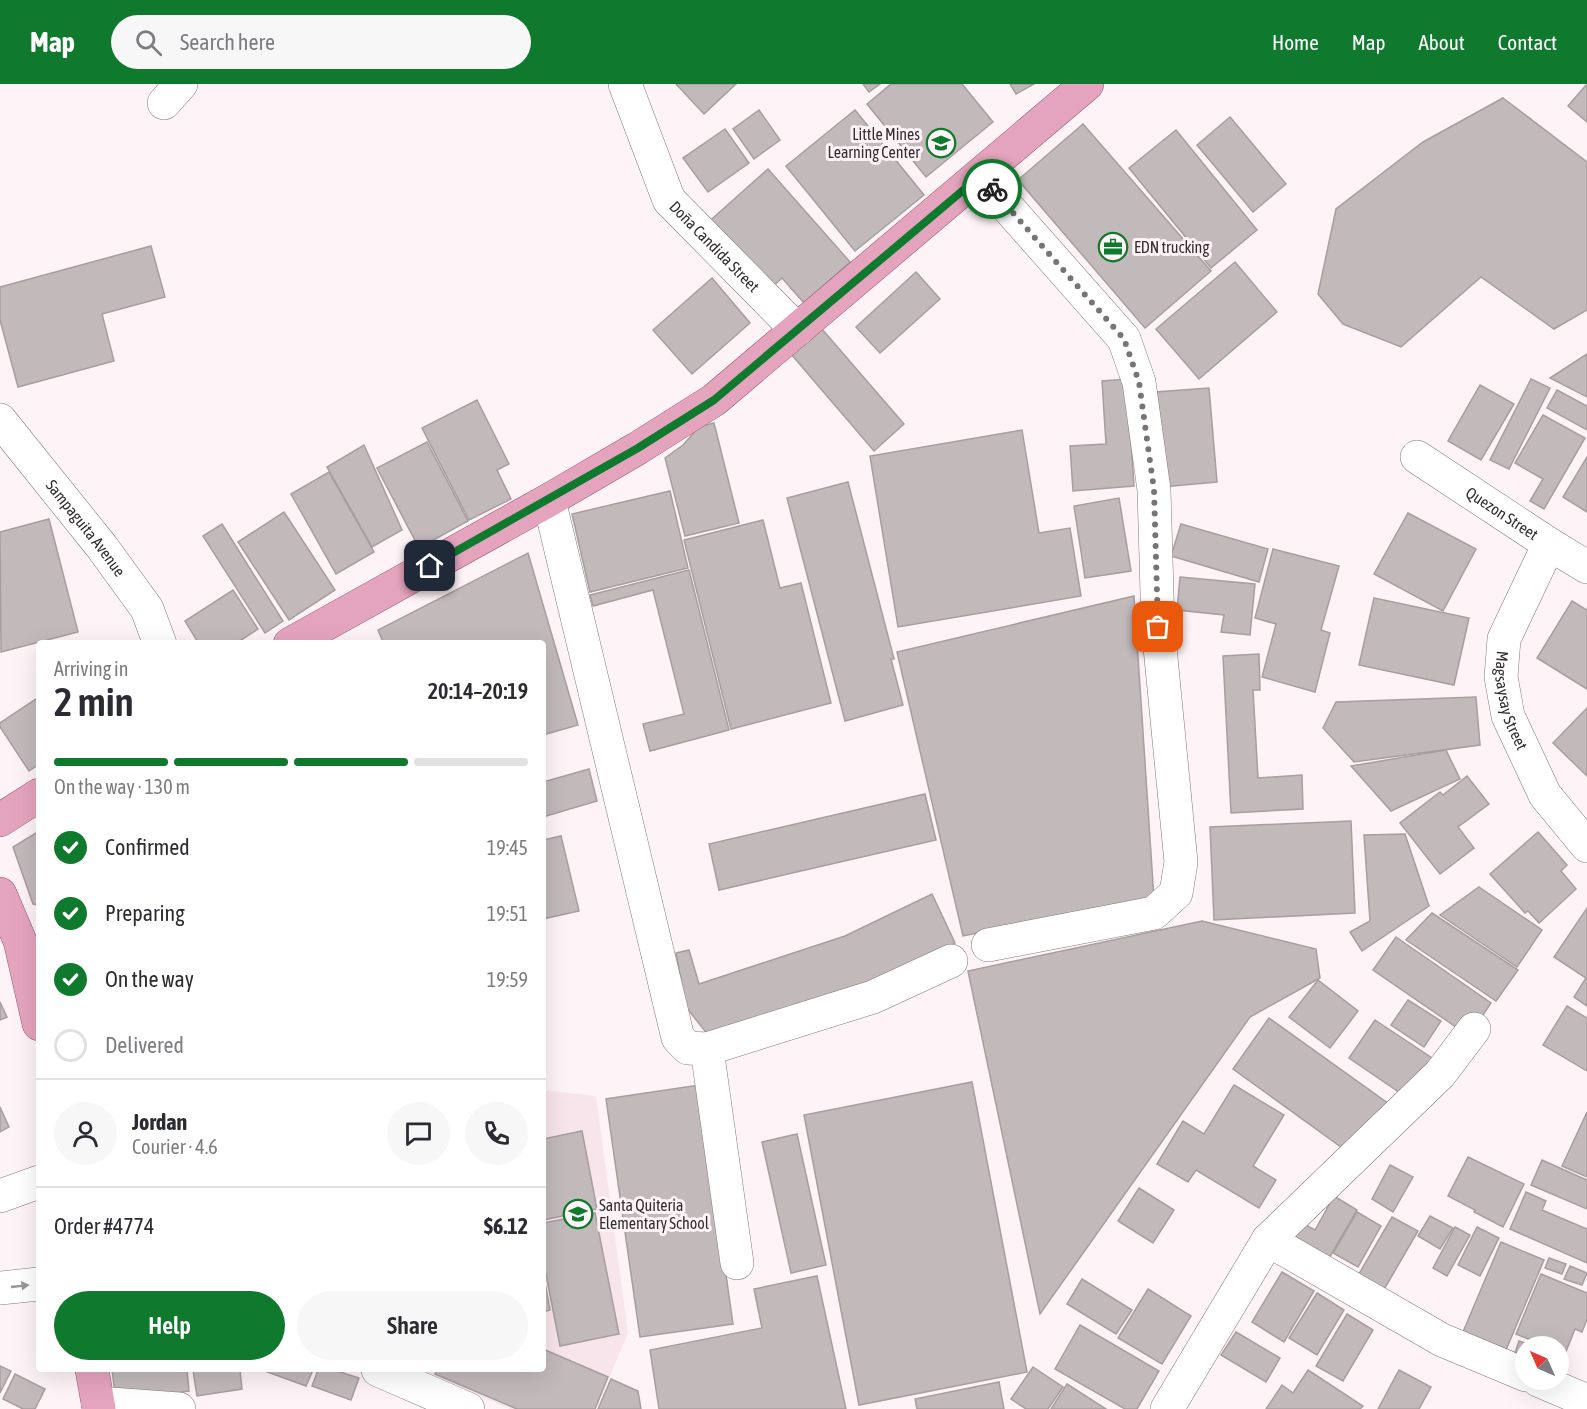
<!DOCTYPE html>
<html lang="en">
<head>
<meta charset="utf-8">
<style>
  :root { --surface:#fff; --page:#f7f7f7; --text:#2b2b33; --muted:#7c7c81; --line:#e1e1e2; --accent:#0f792d }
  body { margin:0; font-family:"Asap Condensed",sans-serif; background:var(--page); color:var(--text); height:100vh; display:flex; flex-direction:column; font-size:22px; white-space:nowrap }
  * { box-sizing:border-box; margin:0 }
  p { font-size:20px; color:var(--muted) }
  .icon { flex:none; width:33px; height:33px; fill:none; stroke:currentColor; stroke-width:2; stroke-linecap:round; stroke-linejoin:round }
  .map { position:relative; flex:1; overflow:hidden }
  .drawer { position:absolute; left:36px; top:556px; width:510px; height:732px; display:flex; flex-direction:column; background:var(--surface); border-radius:6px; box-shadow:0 6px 24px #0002 }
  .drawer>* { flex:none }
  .needle { width:39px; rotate:315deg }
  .controls { position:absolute; left:1515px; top:1252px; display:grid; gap:12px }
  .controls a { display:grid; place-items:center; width:54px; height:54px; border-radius:50%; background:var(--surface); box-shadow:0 6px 24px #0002; font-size:30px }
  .pin { position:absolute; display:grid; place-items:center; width:51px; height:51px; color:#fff; margin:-26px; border-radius:12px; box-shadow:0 3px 9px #0006 }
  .courier { position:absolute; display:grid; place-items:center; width:60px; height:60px; margin:-30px; border:4px solid #0f792d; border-radius:50%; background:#fff; color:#222; box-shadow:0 2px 8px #0007 }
  .headline em { font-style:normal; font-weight:600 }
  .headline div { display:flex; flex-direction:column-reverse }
  .headline { display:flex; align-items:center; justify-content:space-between; height:102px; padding:0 18px }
  h1 { font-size:39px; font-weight:600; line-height:45px }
  .bar { display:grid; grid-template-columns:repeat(4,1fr); gap:9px 6px; align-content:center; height:72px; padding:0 18px }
  .bar i { height:8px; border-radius:4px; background:var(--line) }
  .bar .selected { background:var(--accent) }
  .bar p { grid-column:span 4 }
  .line { display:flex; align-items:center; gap:15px; padding:0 18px; border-top:2px solid var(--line) }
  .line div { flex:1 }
  .round { display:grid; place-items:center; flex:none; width:63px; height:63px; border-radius:32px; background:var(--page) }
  ol { padding:0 18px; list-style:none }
  li { display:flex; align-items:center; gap:18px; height:66px }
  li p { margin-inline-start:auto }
  li .icon { padding:6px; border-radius:50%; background:var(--accent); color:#fff; stroke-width:4 }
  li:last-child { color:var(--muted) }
  li i { width:33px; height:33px; border:3px solid var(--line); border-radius:50% }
  .button { display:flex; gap:12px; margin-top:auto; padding:12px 18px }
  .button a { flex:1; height:69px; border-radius:36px; background:var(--accent); color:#fff; font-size:24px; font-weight:600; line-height:69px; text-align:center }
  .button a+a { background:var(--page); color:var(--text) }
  header { display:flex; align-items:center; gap:36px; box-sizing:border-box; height:84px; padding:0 30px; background:var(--accent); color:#fff }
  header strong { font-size:28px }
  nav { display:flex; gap:33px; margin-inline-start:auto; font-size:21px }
  .search { width:420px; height:54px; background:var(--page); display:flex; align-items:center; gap:15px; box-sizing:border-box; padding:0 21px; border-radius:33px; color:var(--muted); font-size:22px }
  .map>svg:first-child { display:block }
  .built { fill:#f8e5eb }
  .building { fill:#c2b9bb; stroke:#a79ea0; stroke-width:1.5 }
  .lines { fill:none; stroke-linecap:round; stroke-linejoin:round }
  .minor-casing { stroke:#81787b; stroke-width:34 }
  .major-casing { stroke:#9b546f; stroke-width:34 }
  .minor { stroke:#fff; stroke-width:33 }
  .major { stroke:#e5a4be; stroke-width:33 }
  .oneway { fill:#989697 }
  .done { stroke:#797375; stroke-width:6; stroke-dasharray:0 10.8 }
  .route { stroke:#0f792d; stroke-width:8 }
  .labels { text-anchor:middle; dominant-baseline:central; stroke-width:6; stroke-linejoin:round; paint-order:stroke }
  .poi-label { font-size:16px; fill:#322e2f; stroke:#fef3f7; text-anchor:start }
  .street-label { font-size:16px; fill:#322e2f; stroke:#fef3f7 }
</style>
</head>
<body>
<header>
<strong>Map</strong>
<div class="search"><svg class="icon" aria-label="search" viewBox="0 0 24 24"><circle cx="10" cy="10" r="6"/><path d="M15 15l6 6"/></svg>Search here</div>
<nav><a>Home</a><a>Map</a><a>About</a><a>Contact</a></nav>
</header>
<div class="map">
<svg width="1587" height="1325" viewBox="0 0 1587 1325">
  <rect width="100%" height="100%" fill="#fef3f7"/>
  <path class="built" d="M543,1006L596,1012L628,1249L596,1325H510L418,1286H543Z"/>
  <g class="building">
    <path d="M676,0H736L704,30Z"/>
    <path d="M863,0H880L869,8Z"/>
    <path d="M891,0H962L993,38L926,93L867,20Z"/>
    <path d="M1010,0H1034L1016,10Z"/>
    <path d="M1587,0V38L1568,22Z"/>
    <path d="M1503,14L1587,78V226L1554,245L1481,193L1401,263L1343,240L1318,210L1336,125L1423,58Z"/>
    <path d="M759,26L780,56L754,75L733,45Z"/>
    <path d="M855,26L924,111L855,167L786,82Z"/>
    <path d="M1230,33L1286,100L1253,128L1197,61Z"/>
    <path d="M1083,40L1211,187L1145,244L1018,96Z"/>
    <path d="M725,45L749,79L708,108L683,74Z"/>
    <path d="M1176,46L1257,146L1211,184L1129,84Z"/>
    <path d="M768,85L850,178L804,219L782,194L765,210L704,142Z"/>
    <path d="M151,162L165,213L102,230L114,277L18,303L0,236V203Z"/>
    <path d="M1235,178L1277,228L1199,295L1156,245Z"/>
    <path d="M916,188L940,215L880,269L856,243Z"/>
    <path d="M712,194L750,239L692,290L653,246Z"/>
    <path d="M815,237L904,340L874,367L785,263Z"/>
    <path d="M1587,270V313L1550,294Z"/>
    <path d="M1127,295L1134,402L1073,407L1070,362L1106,360L1102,297Z"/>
    <path d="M1531,295L1550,304L1509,385L1490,376Z"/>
    <path d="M1480,301L1514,320L1481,376L1448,357Z"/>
    <path d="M1209,304L1217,398L1162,403L1155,308Z"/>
    <path d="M1557,306L1587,322V346L1547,324Z"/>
    <path d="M477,316L509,380L497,386L511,415L469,436L422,344Z"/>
    <path d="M1543,331L1585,354L1544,425L1530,417L1543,395L1515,379Z"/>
    <path d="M714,339L739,439L685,452L665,374L683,361L699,343Z"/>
    <path d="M1022,346L1039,449L1070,444L1081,512L898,543L870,372Z"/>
    <path d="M427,358L468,437L419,464L377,384Z"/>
    <path d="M364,361L402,446L372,463L327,383Z"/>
    <path d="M1587,373V428L1563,413Z"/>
    <path d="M329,388L374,468L336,490L291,410Z"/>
    <path d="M848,398L894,575H891L903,621L845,637L787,414Z"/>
    <path d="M670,407L688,484L590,508L572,430Z"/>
    <path d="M1119,414L1131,487L1085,494L1074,422Z"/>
    <path d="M284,428L335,506L289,536L238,458Z"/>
    <path d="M1408,429L1476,465L1443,527L1374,490Z"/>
    <path d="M49,435L78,548L1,568L0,448Z"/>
    <path d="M763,436L780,504L801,499L831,619L731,645L684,456Z"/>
    <path d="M222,440L283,537L265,549L203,452Z"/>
    <path d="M1181,440L1268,465L1259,498L1171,472Z"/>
    <path d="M1273,465L1339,482L1321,546L1330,549L1315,608L1262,593L1276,540L1255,534Z"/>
    <path d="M528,469L578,641L543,651V560H384L378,546Z"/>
    <path d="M689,486L729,646L650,667L643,640L684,630L653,506L593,522L590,511Z"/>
    <path d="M1180,493L1255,500L1250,551L1221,548L1224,531L1177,526Z"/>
    <path d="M233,506L258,545L235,560H199L185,537Z"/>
    <path d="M1134,512L1154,815L963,852L897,568Z"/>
    <path d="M1374,514L1469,534L1454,601L1359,581Z"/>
    <path d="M1572,517L1587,526V605L1537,574Z"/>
    <path d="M1259,570L1260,606H1253L1258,694L1302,691L1303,725L1231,729L1223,572Z"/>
    <path d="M39,613V680L29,687L0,643V639Z"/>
    <path d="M1476,613L1480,661L1354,678L1323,644L1336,618Z"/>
    <path d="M1587,624V692L1553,659Z"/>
    <path d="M1446,666L1460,695L1391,727L1351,682Z"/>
    <path d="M589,685L597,717L543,733V698Z"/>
    <path d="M1467,692L1489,720L1458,743L1474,764L1440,790L1400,739L1440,708L1443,711Z"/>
    <path d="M925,710L936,756L719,806L709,760Z"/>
    <path d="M1351,737L1355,829L1214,836L1210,743Z"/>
    <path d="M39,747V821L33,820L13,763Z"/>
    <path d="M1538,748L1567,781L1561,787L1576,805L1539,839L1528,827L1525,829L1490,790Z"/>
    <path d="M1405,750L1429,822L1362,867L1350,848L1370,837L1364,751Z"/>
    <path d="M561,752L579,827L543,835V756Z"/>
    <path d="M1479,803L1542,846L1517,883L1440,831Z"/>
    <path d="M932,810L955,859L861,904L708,951L686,923L676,869L689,866L699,900L845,852Z"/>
    <path d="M1587,824V922L1574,913L1586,894L1554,873Z"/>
    <path d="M1432,829L1518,886L1496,917L1406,856Z"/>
    <path d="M1202,837L1316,865L1320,894L1250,933L1040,1230L968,887Z"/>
    <path d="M1396,853L1491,919L1469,952L1373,886Z"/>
    <path d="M1318,896L1358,927L1330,964L1289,933Z"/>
    <path d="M1408,916L1441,937L1424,963L1391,941Z"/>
    <path d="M0,918L7,933L0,936Z"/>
    <path d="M1567,922L1587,934V987L1543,961Z"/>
    <path d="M1269,934L1389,1020L1352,1071L1233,985Z"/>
    <path d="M1375,936L1432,974L1406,1013L1349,974Z"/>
    <path d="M972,998L1027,1288L859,1321L804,1031Z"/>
    <path d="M699,1001L733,1240L640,1253L606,1015Z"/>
    <path d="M1234,1001L1284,1031L1253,1082L1276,1096L1259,1124L1196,1086L1188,1098L1157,1080L1183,1037L1204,1050Z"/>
    <path d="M0,1023L9,1043L0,1048Z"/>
    <path d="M1587,1028V1093L1562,1082Z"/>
    <path d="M582,1047L597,1125L543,1136V1055Z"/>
    <path d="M797,1050L826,1181L791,1189L762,1058Z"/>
    <path d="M1468,1073L1524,1100L1503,1143L1474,1128L1475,1126L1448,1112Z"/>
    <path d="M1542,1076L1587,1096V1125L1531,1101Z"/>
    <path d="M1390,1081L1413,1093L1393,1128L1372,1115Z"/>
    <path d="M1139,1104L1174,1126L1153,1159L1118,1137Z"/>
    <path d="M1526,1108L1546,1117L1542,1126L1587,1145V1179L1510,1145Z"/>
    <path d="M1334,1112L1357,1126L1328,1176L1293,1155L1302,1139L1315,1146Z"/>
    <path d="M1357,1128L1381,1142L1358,1183L1333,1169Z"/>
    <path d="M595,1129L619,1250L560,1262L543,1175V1139Z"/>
    <path d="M1430,1132L1453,1144L1440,1165L1418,1152Z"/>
    <path d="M1392,1133L1418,1147L1382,1209L1356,1195Z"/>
    <path d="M1455,1143L1470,1151L1447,1192L1433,1184Z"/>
    <path d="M1477,1143L1499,1154L1480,1192L1458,1181Z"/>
    <path d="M1501,1158L1544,1176L1503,1273L1460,1255Z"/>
    <path d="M1549,1174L1566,1180L1562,1190L1545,1184Z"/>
    <path d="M1570,1182L1587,1189L1582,1201L1564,1195Z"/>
    <path d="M543,1188L550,1226L543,1228Z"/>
    <path d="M1282,1188L1314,1207L1284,1258L1252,1238Z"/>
    <path d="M1541,1190L1587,1209V1235L1582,1248L1575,1245L1565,1270L1558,1267V1263H1548L1516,1250Z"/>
    <path d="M817,1192L846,1325H659L650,1266L762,1244L754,1205Z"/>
    <path d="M1082,1195L1132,1226L1116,1250L1067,1220Z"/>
    <path d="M1148,1205L1191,1232L1162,1280L1118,1254Z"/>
    <path d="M1317,1209L1344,1226L1317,1271L1289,1254Z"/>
    <path d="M1347,1230L1373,1246L1343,1297L1316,1282Z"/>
    <path d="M1080,1241L1159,1287L1137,1325H1125L1055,1285Z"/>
    <path d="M1236,1248L1280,1274L1266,1298L1221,1271Z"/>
    <path d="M1519,1257L1531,1261L1530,1263H1526V1274L1514,1272Z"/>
    <path d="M543,1265L608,1293L595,1325H517L435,1290L437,1286H543Z"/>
    <path d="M0,1282L11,1287L0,1309Z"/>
    <path d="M1033,1283L1063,1303L1048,1325H1026L1011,1315Z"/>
    <path d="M112,1286H187L189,1307L116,1317Z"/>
    <path d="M193,1286H240L242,1305L197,1312Z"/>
    <path d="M262,1286H313L306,1302Z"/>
    <path d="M318,1286H334L359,1294L351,1316L312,1302Z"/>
    <path d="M1308,1286L1363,1322L1360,1325H1266L1282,1301L1293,1309Z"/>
    <path d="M1399,1286L1431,1303L1419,1325H1378Z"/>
    <path d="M15,1290L45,1305L35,1325H23L3,1315Z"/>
    <path d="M611,1295L638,1307L641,1325H598Z"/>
    <path d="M999,1298L1004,1325H917L915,1315Z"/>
    <path d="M1067,1300L1106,1325H1051Z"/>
  </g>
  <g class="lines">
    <g class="minor-casing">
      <g id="minor">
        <path id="s1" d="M625,0L669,116L797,246"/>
        <path d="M164,19L181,0"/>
        <path d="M980,92L1124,255L1139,298L1154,406L1158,543L1181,778L1176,809L1154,829L988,861"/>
        <path id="s2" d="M0,336L102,463L147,525L160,560"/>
        <path id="s3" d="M1417,373L1549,460L1587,483"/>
        <path d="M549,416L678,954L688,964L707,965L873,913L951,877"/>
        <path id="s4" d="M1549,460L1504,555L1501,593L1508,632L1545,711L1587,762"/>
        <path d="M707,965L737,1179"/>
        <path d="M0,1112L39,1098"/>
        <path d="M1268,1156L1442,1256L1526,1291"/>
        <path d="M0,1204L39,1200"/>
        <path d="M378,1286L468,1325"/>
        <path d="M1538,1296L1587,1317"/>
        <path d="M98,1319L179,1325"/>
        <path d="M1167,1325L1268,1156L1440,990L1474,945"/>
      </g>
    </g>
    <g class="major-casing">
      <g id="major">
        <path d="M290,560L549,416L638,364L714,316L1087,0"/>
        <path d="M0,736L39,711"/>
        <path d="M0,810L20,857L39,940"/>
        <path d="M92,1286L99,1325"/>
      </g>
    </g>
    <use href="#minor" class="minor"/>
    <use href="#major" class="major"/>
  </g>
  <defs><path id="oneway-solid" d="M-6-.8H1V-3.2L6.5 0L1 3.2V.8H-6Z" transform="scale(1.5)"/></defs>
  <use class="oneway" href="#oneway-solid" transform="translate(20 1202) rotate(-6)"/>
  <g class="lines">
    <path class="done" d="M992,105L1124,255L1139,298L1154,406L1158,543"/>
    <path class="route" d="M430,482L638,364L714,316L980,92L992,105"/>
  </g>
  <defs>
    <g id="school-ring" transform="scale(1.5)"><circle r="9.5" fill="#fef3f7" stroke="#0f792d" stroke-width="1.5"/><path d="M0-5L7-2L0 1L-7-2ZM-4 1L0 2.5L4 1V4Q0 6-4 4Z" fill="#0f792d"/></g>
    <g id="office-ring" transform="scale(1.5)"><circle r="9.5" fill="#fef3f7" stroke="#0f792d" stroke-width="1.5"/><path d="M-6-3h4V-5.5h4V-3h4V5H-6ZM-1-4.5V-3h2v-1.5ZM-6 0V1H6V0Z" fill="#0f792d"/></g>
  </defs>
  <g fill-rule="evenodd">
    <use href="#school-ring" x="941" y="59"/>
    <use href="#office-ring" x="1113" y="163"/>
    <use href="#school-ring" x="578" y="1130"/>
  </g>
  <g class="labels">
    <g class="poi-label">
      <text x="920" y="50" text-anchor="end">Little Mines<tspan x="920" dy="18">Learning Center</tspan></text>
      <text x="1134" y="163">EDN trucking</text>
      <text x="599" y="1121">Santa Quiteria<tspan x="599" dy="18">Elementary School</tspan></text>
    </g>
    <g class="street-label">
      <text stroke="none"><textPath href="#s1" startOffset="189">Doña Candida Street</textPath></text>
      <text stroke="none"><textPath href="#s3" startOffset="102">Quezon Street</textPath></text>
      <text stroke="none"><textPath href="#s2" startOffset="138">Sampaguita Avenue</textPath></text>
      <text stroke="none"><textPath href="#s4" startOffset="168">Magsaysay Street</textPath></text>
    </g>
  </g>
</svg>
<div class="controls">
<a><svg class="needle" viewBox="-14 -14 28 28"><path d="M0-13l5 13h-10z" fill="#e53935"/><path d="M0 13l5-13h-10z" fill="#7c7c81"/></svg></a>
</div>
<div class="pin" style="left:1158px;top:543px;background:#ea580c"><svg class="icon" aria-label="bag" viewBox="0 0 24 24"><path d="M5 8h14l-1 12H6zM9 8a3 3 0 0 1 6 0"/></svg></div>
<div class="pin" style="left:430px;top:482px;background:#1f2937"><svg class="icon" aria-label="home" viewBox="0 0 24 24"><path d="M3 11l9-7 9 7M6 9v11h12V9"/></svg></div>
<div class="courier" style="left:992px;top:105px"><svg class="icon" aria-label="bike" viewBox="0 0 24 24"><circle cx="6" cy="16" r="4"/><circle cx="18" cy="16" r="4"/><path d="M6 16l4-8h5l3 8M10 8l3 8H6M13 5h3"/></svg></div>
<section class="drawer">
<div class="headline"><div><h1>2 min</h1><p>Arriving in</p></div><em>20:14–20:19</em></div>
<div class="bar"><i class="selected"></i><i class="selected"></i><i class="selected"></i><i></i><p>On the way · 130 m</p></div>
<ol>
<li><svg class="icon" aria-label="check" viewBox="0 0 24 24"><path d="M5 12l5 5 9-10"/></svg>Confirmed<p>19:45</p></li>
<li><svg class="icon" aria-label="check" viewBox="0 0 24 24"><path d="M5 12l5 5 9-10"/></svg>Preparing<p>19:51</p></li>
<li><svg class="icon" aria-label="check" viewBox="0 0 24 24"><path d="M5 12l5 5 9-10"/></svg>On the way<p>19:59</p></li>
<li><i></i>Delivered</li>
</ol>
<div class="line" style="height:108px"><a class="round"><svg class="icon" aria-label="person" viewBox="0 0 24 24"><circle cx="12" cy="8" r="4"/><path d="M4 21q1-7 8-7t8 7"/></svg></a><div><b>Jordan</b><p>Courier · 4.6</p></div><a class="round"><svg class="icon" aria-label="chat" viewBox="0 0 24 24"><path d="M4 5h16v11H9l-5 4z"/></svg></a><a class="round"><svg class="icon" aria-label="phone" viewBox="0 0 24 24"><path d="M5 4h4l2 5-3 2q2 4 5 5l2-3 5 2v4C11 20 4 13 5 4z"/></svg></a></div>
<div class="line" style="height:78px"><div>Order #4774</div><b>$6.12</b></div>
<div class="button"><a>Help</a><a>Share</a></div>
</section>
</div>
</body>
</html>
